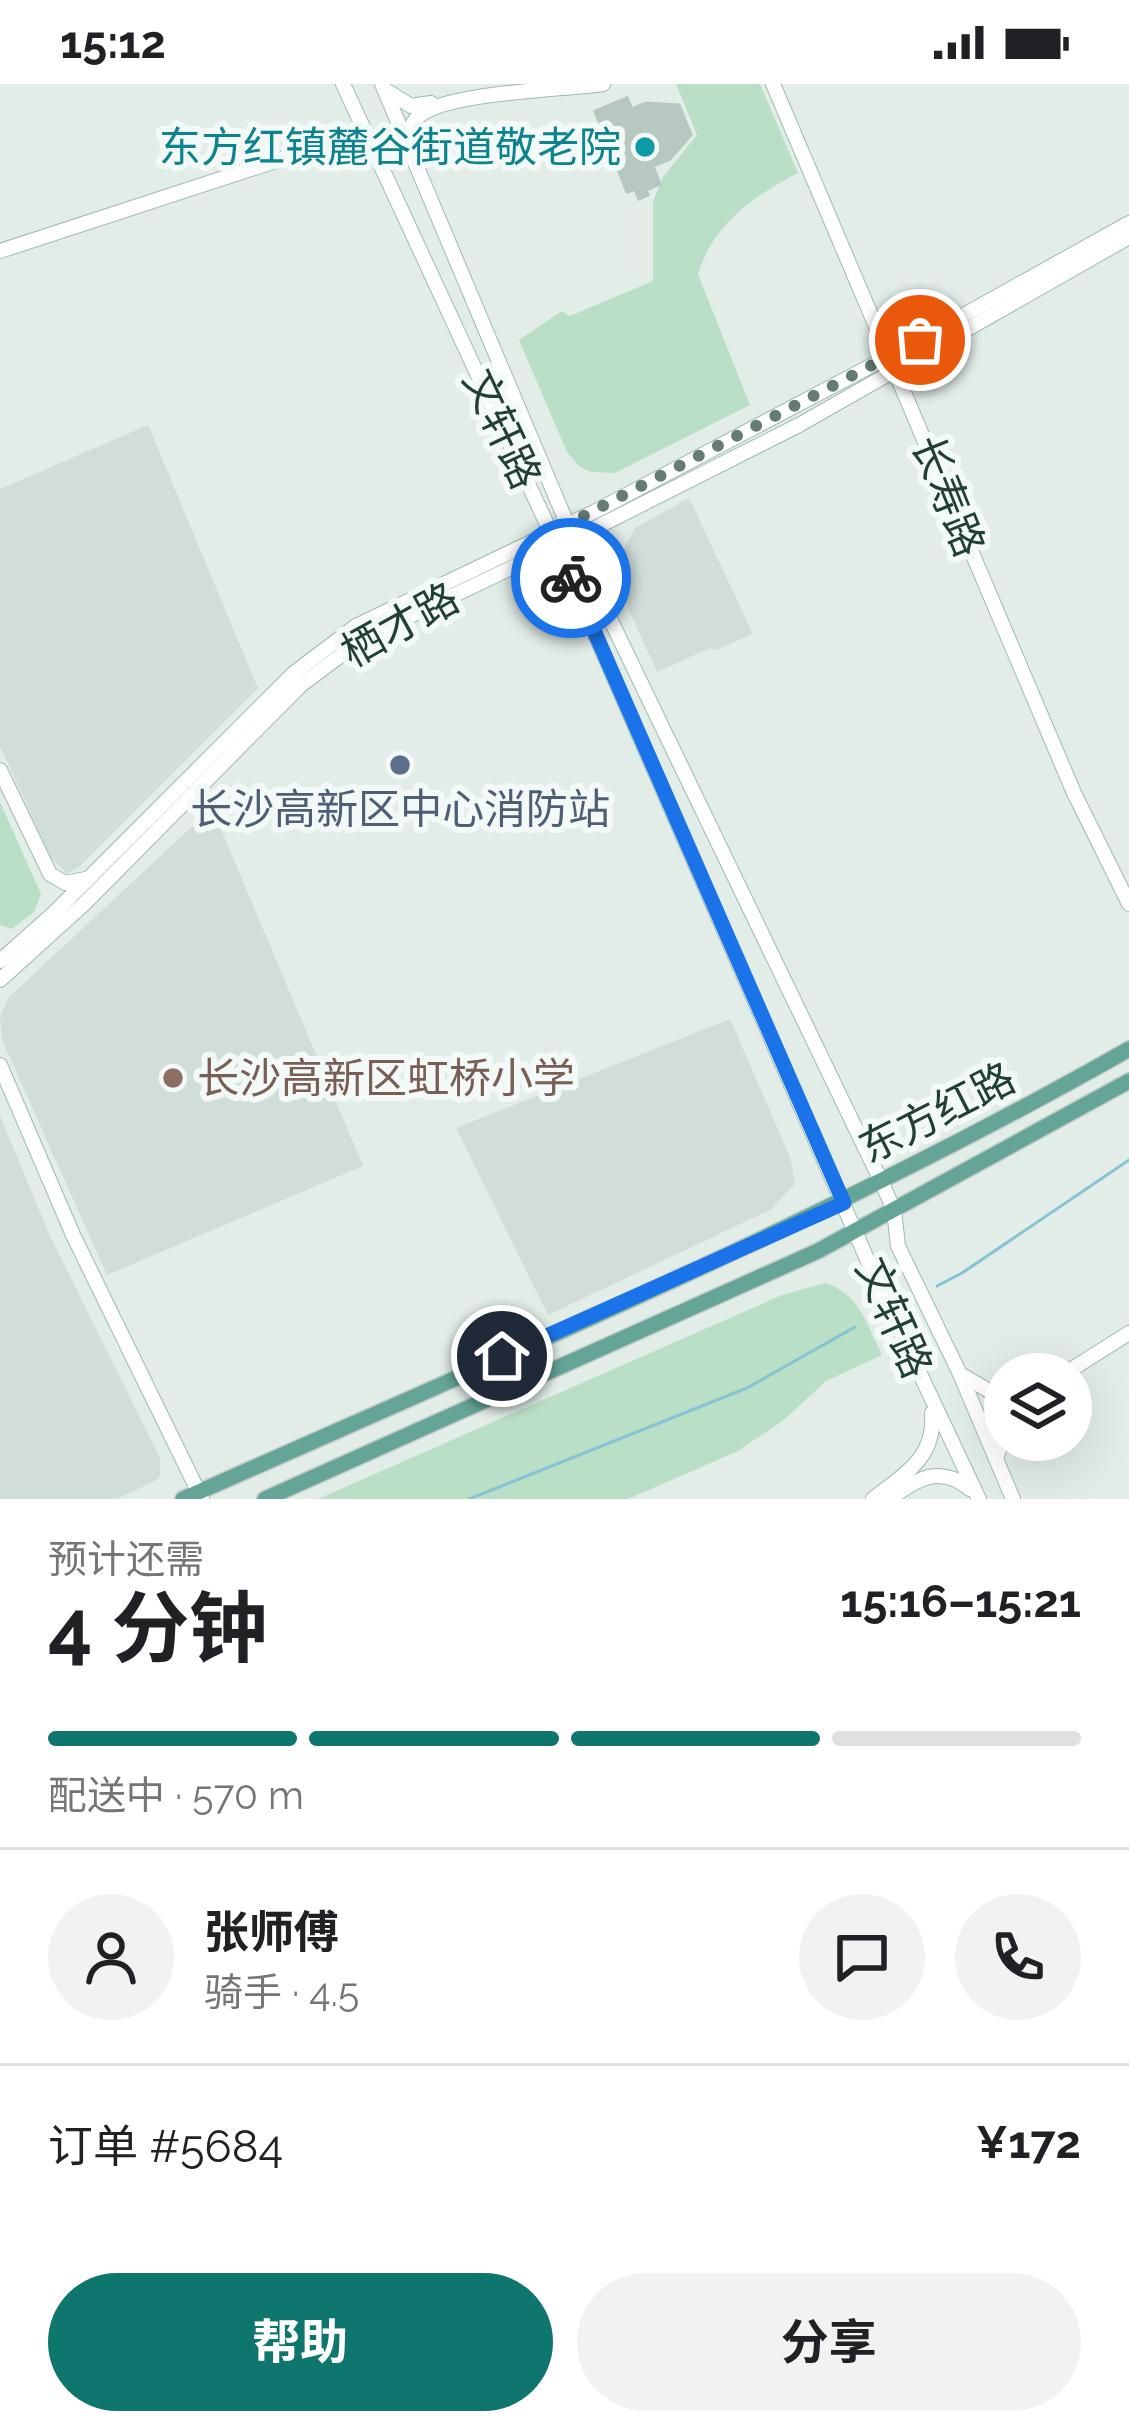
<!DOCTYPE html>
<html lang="zh">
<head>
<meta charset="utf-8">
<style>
  :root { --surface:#fff; --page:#f2f2f2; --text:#202124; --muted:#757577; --line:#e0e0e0; --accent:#0f766e }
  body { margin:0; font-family:Raleway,"Noto Sans SC",sans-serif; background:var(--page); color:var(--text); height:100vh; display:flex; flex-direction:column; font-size:45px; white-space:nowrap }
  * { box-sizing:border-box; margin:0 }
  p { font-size:39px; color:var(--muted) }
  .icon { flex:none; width:66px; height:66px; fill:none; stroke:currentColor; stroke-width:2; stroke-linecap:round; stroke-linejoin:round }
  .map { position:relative; height:1415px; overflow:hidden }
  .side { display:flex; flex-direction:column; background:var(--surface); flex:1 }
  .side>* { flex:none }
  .fabs { position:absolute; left:984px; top:1269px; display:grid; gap:24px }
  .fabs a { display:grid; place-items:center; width:108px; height:108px; border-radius:50%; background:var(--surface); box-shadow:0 12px 48px #0002; font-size:60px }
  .pin { position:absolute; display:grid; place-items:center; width:102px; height:102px; color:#fff; margin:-51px; border:6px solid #fff; border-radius:50%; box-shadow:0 3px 12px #0007 }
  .courier { position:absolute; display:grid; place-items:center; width:120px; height:120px; margin:-60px; border:9px solid #1a73e8; border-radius:50%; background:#fff; color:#222; box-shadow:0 3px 15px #0007 }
  .head em { font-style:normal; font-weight:700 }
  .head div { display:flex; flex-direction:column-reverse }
  .head { display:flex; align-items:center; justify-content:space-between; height:204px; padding:0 48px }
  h1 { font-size:78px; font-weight:700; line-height:90px }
  .bar { display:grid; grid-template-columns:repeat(4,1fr); gap:18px 12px; align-content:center; height:144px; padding:0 48px }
  .bar i { height:15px; border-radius:9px; background:var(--line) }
  .bar .current { background:var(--accent) }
  .bar p { grid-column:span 4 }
  .line { display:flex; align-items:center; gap:30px; padding:0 48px; border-top:3px solid var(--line) }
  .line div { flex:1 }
  .round { display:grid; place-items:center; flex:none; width:126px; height:126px; border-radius:63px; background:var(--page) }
  .primary-button { display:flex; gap:24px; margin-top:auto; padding:24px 48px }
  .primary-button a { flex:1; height:138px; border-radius:72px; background:var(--accent); color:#fff; font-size:48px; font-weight:700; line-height:138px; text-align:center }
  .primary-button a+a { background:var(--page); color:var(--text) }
  .status { display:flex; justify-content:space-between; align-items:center; height:84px; padding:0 60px; background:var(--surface); direction:ltr }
  .status svg { height:33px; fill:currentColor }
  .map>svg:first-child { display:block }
  .built { fill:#d0ddd8 }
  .green { fill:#b9dfc6 }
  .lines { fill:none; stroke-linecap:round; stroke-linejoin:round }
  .stream { stroke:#86c4d5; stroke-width:3 }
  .building { fill:#b7c8c2; stroke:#b4c7c0; stroke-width:3 }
  .secondary-casing { stroke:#9fb9b1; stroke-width:16 }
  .primary-casing { stroke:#c1c9c7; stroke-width:18 }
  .secondary { stroke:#fff; stroke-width:14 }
  .primary { stroke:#64a598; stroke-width:15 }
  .done { stroke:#657c76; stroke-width:12; stroke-dasharray:0 21.6 }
  .route { stroke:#1a73e8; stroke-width:15 }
  .culture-dot { fill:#0f9aa8; stroke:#f2f9f6; stroke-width:4.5 }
  .service-dot { fill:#5c6f8a; stroke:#f2f9f6; stroke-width:4.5 }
  .education-dot { fill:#8d6e63; stroke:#f2f9f6; stroke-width:4.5 }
  .labels { text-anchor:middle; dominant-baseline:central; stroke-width:12; stroke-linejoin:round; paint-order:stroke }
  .culture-label { font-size:42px; fill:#0d838f; stroke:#f2f9f6; text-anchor:end }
  .street-label { font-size:42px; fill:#213f38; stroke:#f2f9f6 }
  .service-label { font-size:42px; fill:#4e5e75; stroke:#f2f9f6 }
  .education-label { font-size:42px; fill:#785e54; stroke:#f2f9f6; text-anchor:start }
</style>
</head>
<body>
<div class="status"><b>15:12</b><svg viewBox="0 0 49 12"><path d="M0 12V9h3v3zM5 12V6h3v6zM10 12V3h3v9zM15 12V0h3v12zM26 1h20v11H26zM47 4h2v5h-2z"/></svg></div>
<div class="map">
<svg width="1129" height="1415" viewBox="0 0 1129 1415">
  <rect width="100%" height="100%" fill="#e2ede8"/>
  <g class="built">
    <path d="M148,341L258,604L80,782L67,790L51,774L0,662V405Z"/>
    <path d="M689,414L753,550L716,566L710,564L657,588L619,504L620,472L635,444Z"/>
    <path d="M212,724L363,1082L107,1191L2,956L0,932L9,913Z"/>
    <path d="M730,935L790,1073L795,1100L770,1126L548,1231L456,1044Z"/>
    <path d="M0,1032L50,1152L160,1374V1392L153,1398L116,1415H0Z"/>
  </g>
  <g class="green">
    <path d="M676,0H760L798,89C755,111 713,140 698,190L750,321L615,389L591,388L580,383L567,368L519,256L562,227L570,232L653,197V117L663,93L697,51Z"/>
    <path d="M0,718L41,810L34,828L12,845L0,841Z"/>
    <path d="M825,1199C860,1210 867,1241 882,1271L826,1297L785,1335L738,1367L628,1415H318L782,1211Z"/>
  </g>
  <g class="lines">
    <g class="stream">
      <path d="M937,1202L962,1189L1129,1076"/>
      <path d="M469,1415L747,1304L855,1243"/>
    </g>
  </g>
  <path class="building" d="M627,14L632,25L646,19L679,21L691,51L670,75L653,82L660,100L646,106L648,111L639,115L635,105L627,108L595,27Z"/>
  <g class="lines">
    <g class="secondary-casing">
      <g id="secondary">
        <path d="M343,0L551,449L880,1205L979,1415"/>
        <path d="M382,0L587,487L881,1097L894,1126L898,1162L960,1290L1013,1415"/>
        <path d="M773,0L1074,709L1129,820"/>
        <path d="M387,7L411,22L431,19"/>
        <path d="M409,57C410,47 411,38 419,32C446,8 563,6 603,0"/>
        <path d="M0,167L334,58L354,57L370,66"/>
        <path d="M0,686L50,790L65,799L86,795"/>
        <path d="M0,877L54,829L294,589L356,542L594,428L901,266L1129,139"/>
        <path d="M0,896L84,820L301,601L364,554L599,442L799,341L1129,153"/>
        <path d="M0,981L73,1151L202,1415"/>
        <path d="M960,1290L1005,1316"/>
        <path d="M1064,1290L1129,1249"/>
        <path d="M996,1375L1005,1348"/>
        <path d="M873,1415C904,1390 936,1374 932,1329"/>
        <path d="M890,1415C916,1395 940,1380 970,1405"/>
      </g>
    </g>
    <g class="primary-casing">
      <g id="primary">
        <path d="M183,1415C502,1273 825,1138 1129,965"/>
        <path d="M265,1415L818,1167L1129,997"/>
      </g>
    </g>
    <use href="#secondary" class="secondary"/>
    <use href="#primary" class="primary"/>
  </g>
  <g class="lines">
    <path class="done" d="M571,494L551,449L920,256"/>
    <path class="route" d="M502,1272L844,1119L571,494"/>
  </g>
  <circle class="culture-dot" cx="645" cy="63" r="12"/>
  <circle class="service-dot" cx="400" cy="681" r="12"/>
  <circle class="education-dot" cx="173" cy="994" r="12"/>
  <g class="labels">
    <g class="culture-label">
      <text x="621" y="63">东方红镇麓谷街道敬老院</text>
    </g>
    <g class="street-label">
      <text transform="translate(502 345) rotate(65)">文轩路</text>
      <text transform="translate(948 412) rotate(68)">长寿路</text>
      <text transform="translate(400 541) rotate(-29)">栖才路</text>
      <text transform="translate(937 1029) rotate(-27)">东方红路</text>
      <text transform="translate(894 1234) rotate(66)">文轩路</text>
    </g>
    <g class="service-label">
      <text x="400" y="725">长沙高新区中心消防站</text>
    </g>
    <g class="education-label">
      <text x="197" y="994">长沙高新区虹桥小学</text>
    </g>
  </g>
</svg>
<div class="fabs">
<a><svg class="icon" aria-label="layers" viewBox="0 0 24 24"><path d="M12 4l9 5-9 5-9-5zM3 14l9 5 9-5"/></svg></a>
</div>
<div class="pin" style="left:920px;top:256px;background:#ea580c"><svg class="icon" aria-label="bag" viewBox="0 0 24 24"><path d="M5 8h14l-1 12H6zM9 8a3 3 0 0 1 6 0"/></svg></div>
<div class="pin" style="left:502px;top:1272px;background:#1f2937"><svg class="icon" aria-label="home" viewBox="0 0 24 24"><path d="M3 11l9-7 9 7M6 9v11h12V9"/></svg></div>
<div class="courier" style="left:571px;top:494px"><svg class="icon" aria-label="bike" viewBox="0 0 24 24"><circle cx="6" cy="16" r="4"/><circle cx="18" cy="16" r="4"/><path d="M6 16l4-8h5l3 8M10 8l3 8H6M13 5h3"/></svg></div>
</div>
<section class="side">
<div class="head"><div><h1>4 分钟</h1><p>预计还需</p></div><em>15:16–15:21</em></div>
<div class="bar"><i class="current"></i><i class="current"></i><i class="current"></i><i></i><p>配送中 · 570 m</p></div>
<div class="line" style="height:216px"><a class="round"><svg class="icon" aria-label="person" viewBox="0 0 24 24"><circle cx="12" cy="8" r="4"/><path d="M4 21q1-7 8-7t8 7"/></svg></a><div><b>张师傅</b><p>骑手 · 4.5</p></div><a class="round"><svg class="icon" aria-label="chat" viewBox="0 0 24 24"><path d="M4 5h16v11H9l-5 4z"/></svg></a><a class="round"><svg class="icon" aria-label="phone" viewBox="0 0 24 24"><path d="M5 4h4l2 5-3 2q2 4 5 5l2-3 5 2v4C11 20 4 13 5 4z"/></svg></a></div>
<div class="line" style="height:156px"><div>订单 #5684</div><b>¥172</b></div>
<div class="primary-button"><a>帮助</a><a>分享</a></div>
</section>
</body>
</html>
